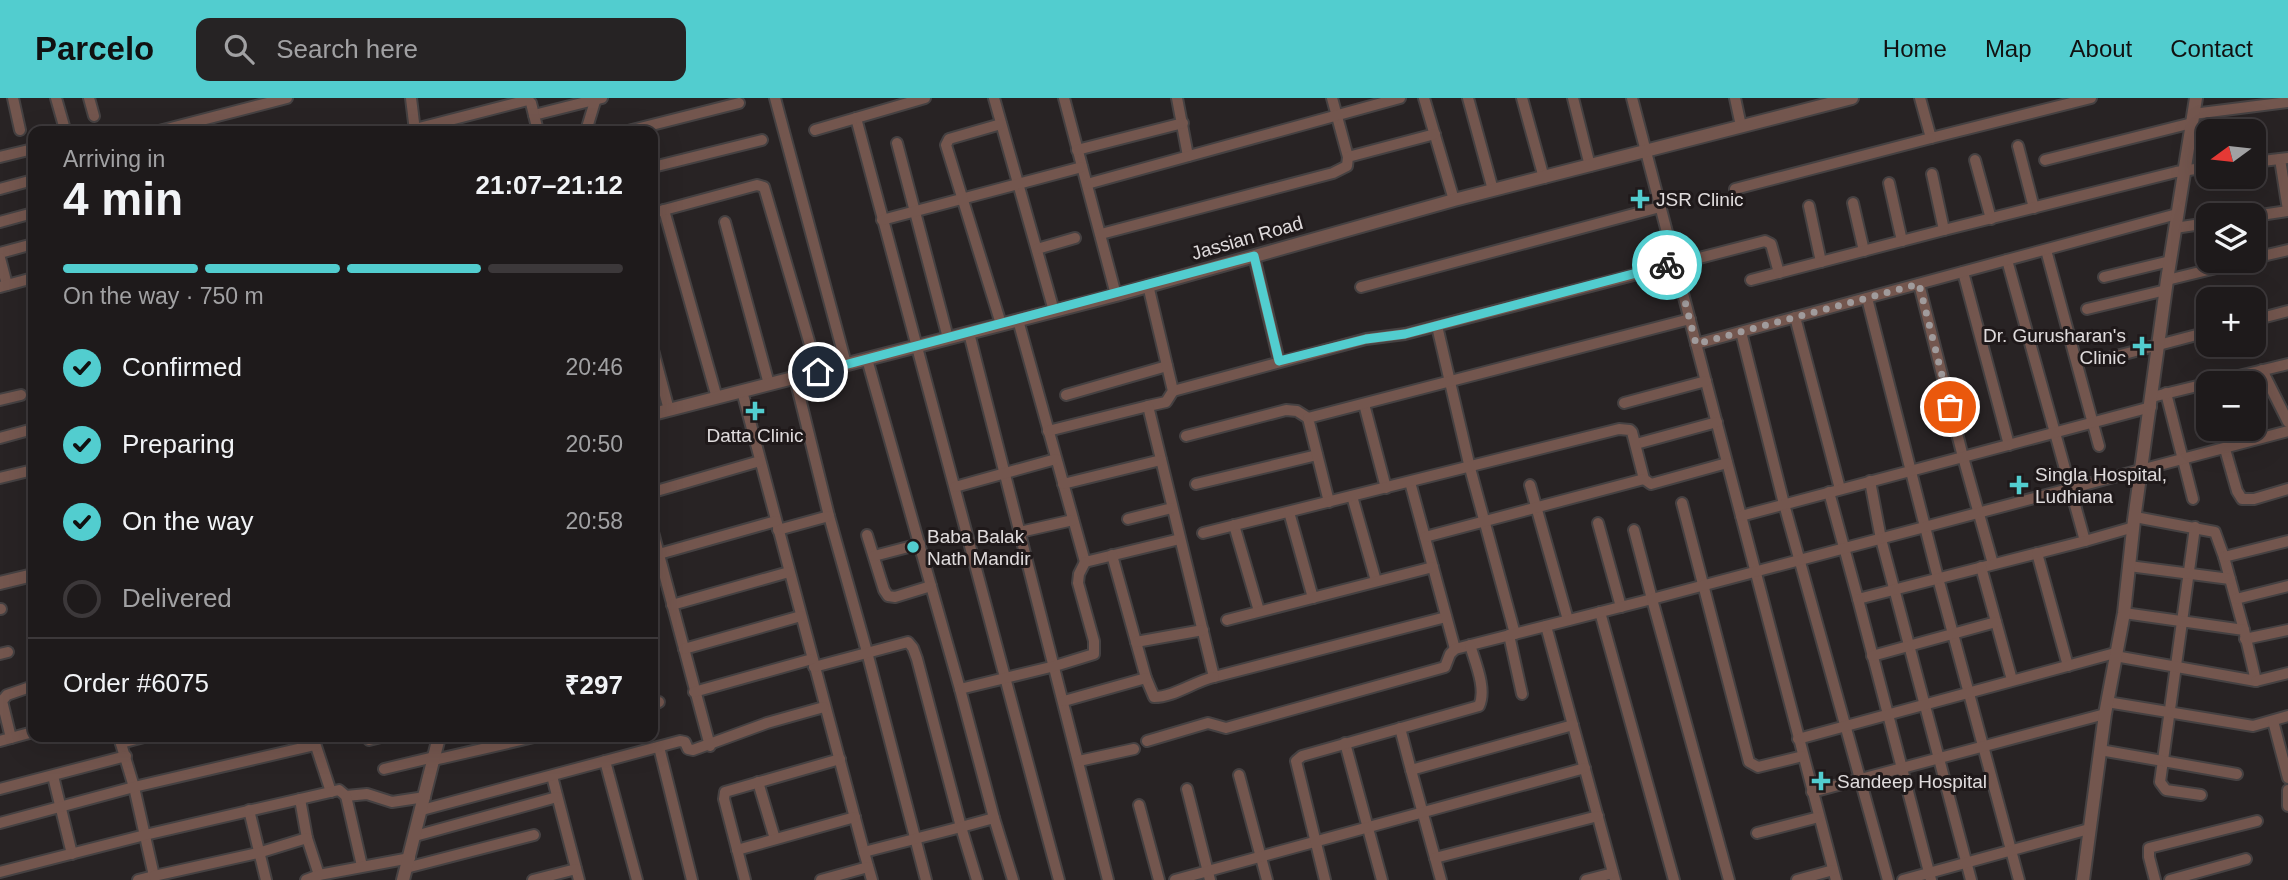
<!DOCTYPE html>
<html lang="en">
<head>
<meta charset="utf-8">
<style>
  :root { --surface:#1e1a1b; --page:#262324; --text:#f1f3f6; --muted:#a1a1a3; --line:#3c383a; --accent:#52cdcf }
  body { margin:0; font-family:Helvetica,sans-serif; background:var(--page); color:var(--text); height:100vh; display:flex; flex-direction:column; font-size:26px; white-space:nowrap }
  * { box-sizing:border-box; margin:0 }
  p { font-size:23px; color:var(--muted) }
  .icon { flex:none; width:38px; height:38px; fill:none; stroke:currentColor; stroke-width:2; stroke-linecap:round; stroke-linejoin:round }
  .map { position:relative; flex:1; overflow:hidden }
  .side { position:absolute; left:28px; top:28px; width:630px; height:616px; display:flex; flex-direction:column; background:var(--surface); border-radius:14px; box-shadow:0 7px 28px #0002,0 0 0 2px var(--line) }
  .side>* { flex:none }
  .needle { width:46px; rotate:255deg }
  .buttons { position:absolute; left:2196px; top:21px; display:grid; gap:14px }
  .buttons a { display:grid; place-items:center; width:70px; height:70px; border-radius:14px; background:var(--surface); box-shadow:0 7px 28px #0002,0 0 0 2px var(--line); font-size:35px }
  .pin { position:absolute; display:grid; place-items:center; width:60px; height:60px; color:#fff; margin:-30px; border:4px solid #fff; border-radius:50%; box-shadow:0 2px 7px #0007 }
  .courier { position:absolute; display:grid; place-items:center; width:70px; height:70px; margin:-35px; border:5px solid #52cdcf; border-radius:50%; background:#fff; color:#222; box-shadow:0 2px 9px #0007 }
  .head em { font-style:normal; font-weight:700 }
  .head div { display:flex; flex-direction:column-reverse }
  .head { display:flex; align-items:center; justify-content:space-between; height:119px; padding:0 35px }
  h1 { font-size:46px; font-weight:700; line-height:52px }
  .bar { display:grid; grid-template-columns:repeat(4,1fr); gap:10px 7px; align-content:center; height:84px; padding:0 35px }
  .bar i { height:9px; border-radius:5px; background:var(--line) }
  .bar .active { background:var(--accent) }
  .bar p { grid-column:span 4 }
  .line { display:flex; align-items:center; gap:18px; padding:0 35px; border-top:2px solid var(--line) }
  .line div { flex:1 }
  ol { padding:0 35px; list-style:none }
  li { display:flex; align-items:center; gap:21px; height:77px }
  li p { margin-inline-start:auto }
  li .icon { padding:7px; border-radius:50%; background:var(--accent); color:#111; stroke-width:4 }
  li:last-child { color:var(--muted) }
  li i { width:38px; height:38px; border:4px solid var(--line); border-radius:50% }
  header { display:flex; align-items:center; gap:42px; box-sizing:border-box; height:98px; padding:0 35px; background:var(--accent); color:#111 }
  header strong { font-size:33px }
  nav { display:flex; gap:38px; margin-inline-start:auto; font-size:24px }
  .search { width:490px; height:63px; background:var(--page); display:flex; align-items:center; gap:18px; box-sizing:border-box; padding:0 24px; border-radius:14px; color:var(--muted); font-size:26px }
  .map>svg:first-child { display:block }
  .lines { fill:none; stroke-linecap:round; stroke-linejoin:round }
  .minor-casing { stroke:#454142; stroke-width:14 }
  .tertiary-casing { stroke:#454142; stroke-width:16 }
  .minor { stroke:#73564e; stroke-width:10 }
  .tertiary { stroke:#73564e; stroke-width:12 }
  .done { stroke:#a09b9c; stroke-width:7; stroke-dasharray:0 12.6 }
  .route { stroke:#52cdcf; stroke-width:9 }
  .poi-dot { fill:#52cdcf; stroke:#1f191a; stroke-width:2.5 }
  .labels { text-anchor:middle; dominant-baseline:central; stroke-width:6; stroke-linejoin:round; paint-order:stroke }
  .poi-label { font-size:19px; fill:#e0dcdd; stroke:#1f191a; text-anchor:start }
  .street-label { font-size:19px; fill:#e0dcdd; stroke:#1f191a }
</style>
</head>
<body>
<header>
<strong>Parcelo</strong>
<div class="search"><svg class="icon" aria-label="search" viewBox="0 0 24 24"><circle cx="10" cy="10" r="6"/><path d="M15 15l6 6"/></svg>Search here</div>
<nav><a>Home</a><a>Map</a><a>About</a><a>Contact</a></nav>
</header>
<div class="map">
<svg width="2288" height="782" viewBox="0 0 2288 782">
  <rect width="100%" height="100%" fill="#282324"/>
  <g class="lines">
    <g class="minor-casing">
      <g id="minor">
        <path d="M13,0L20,32"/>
        <path d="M56,0L64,28"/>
        <path d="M89,0L94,18"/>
        <path d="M411,0L415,33"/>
        <path d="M775,0L846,266"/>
        <path d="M994,0L1054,213"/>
        <path d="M1064,0L1116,197"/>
        <path d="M1177,0L1188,58"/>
        <path d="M1332,0L1348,59"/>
        <path d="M1424,0L1454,102"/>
        <path d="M1468,0L1493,92"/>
        <path d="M1522,0L1544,80"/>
        <path d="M1573,0L1590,68"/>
        <path d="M1632,0L1836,782"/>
        <path d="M1735,0L1741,28"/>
        <path d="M1920,0L1931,40L2091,0"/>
        <path d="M2193,16L2288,4"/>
        <path d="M534,17L602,0"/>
        <path d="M856,20L1059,782"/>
        <path d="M415,31L528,2L531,5L538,33"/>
        <path d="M815,32L925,0"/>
        <path d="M159,33L287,0"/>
        <path d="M586,33L596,0"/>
        <path d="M628,33L739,5"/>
        <path d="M897,45L948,240"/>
        <path d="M2018,48L2034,110"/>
        <path d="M1077,52L1183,25"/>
        <path d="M0,59L33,51"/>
        <path d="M2280,61L2288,112"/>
        <path d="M1975,62L1991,121"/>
        <path d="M2045,62L2192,25"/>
        <path d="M2254,64L2288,60"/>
        <path d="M653,69L762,42"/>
        <path d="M1889,85L1902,143"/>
        <path d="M1087,86L1400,0"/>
        <path d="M0,91L33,82"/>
        <path d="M1735,91L1931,40"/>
        <path d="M1853,105L1864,153"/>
        <path d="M1809,108L1821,164"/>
        <path d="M664,112L717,300"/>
        <path d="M653,115L757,87L764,89L818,274"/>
        <path d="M2254,118L2288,113"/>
        <path d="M882,122L1082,69"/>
        <path d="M0,124L33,115"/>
        <path d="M725,124L769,286"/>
        <path d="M2175,130L2208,125"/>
        <path d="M1944,132L2176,74L2208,69"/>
        <path d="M1101,136L1333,75L1347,68L1348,59L1435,36"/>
        <path d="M1037,151L1075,140"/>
        <path d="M2046,152L2099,348"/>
        <path d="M0,155L33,146"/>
        <path d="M1254,158L1279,263"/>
        <path d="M0,160L7,187"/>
        <path d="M2254,160L2288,152"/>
        <path d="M2007,162L2085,443L2134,429"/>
        <path d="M1963,174L2009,347"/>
        <path d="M2104,179L2170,163"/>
        <path d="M1751,182L1944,132L1932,76"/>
        <path d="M2167,182L2245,163"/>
        <path d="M1919,186L1963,359L1993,466"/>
        <path d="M0,189L33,180"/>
        <path d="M1361,189L1660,109"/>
        <path d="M1867,200L1938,480L2019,782"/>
        <path d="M2087,211L2166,192"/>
        <path d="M1795,219L1840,391"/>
        <path d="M1018,222L1085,464L1180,441"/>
        <path d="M2254,222L2288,213"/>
        <path d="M1001,226L946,47L949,41L1001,26"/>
        <path d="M1437,228L1470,370L1515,536"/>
        <path d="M1741,234L1784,406L1888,782"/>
        <path d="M969,235L1108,782"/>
        <path d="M1696,246L2177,116"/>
        <path d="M653,252L669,312"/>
        <path d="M2109,260L2208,234"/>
        <path d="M867,261L960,591"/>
        <path d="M2262,272L2288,324"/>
        <path d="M795,280L829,418L867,554L926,782"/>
        <path d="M742,293L864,754"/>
        <path d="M1173,293L1366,241L1405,236L1765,143L1771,146L1779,175"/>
        <path d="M2166,295L2193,401"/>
        <path d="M1066,297L1167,268"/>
        <path d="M2152,299L2288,266"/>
        <path d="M0,302L21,297"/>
        <path d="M1624,305L1706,283"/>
        <path d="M1364,306L1386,390"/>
        <path d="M1148,308L1166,304L1173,293L1148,187"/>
        <path d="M1048,333L1148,308L1214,579L1446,519"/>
        <path d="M1186,338L1286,312L1297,313L1308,320"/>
        <path d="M0,340L33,331"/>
        <path d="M1636,346L1717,324"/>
        <path d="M2225,351L2237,393L2242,401H2254L2288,391"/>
        <path d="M0,380L33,372"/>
        <path d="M1870,383L1881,441L1971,782"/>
        <path d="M1410,384L1455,551"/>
        <path d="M1063,386L1161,362"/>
        <path d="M1196,386L1317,357"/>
        <path d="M1530,387L1568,522"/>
        <path d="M955,389L1056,361"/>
        <path d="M653,394L760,363"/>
        <path d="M1829,394L1858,501L2085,443"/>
        <path d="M1352,398L1376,483"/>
        <path d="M1329,404L1308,320L1690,221"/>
        <path d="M1682,405L1749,664L1758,669L1803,658"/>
        <path d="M1289,414L1313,500"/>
        <path d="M1741,418L2151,309"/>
        <path d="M2135,419L2215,434L2224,459L2244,532"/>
        <path d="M1128,421L1172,410"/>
        <path d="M1598,425L1621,509"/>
        <path d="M1234,427L1259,513"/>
        <path d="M2195,429L2160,684L2166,692L2201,697"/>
        <path d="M778,432L829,418"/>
        <path d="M653,434L710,648"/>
        <path d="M1020,434L1073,422"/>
        <path d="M1203,435L1619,331L1630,332L1632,334L1644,381L1651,386L1727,365"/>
        <path d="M867,437L884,492L888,498L895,499L931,488"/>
        <path d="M1425,439L1644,381"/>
        <path d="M2037,455L2068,568"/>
        <path d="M659,456L776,423"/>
        <path d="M1112,457L1146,580L1154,599C1174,599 1193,584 1214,579"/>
        <path d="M874,458L920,446"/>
        <path d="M2224,459L2288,443"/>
        <path d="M2129,468L2230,481"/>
        <path d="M1981,469L2012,582"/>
        <path d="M1858,501L1931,782"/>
        <path d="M2236,501L2288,488"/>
        <path d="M672,507L789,474"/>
        <path d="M0,511H1"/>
        <path d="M1600,514L1674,782"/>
        <path d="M1227,522L1433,469"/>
        <path d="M1546,528L1615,782"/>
        <path d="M1509,537L1522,596"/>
        <path d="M2245,541L2288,532"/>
        <path d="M1136,544L1203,532"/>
        <path d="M684,551L801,518"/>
        <path d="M0,556L8,554"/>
        <path d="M1872,558L1996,524"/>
        <path d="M2115,558L2256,583L2244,532L2124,515"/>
        <path d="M814,569L908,544L913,550L917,561L961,729L864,754L872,782"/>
        <path d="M2256,583L2288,575"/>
        <path d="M694,594L812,561"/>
        <path d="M1064,603L1146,580"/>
        <path d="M2107,604L2253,628L2288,618"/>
        <path d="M653,606L659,604"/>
        <path d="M2273,623L2288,680"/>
        <path d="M1400,630L1411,672"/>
        <path d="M119,639L134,689L154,778L138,782"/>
        <path d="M313,639L331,694"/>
        <path d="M11,640L2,603L7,597L33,588"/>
        <path d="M1798,641L2115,555"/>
        <path d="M369,642L381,639"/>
        <path d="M0,643L33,634"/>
        <path d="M1147,643L1208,625L1226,630L1445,569L1450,556L1455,551L1652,501L1634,432"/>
        <path d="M121,645L144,639"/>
        <path d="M1345,645L1382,782"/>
        <path d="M659,649L692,782"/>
        <path d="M2100,652L2237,676"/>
        <path d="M434,662L534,639"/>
        <path d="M605,663L637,782"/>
        <path d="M1079,663L1134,651"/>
        <path d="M384,671L434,659"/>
        <path d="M1239,677L1267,782"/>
        <path d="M53,678L72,756"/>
        <path d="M552,678L579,782"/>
        <path d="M758,684L775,741"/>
        <path d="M0,691L126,658"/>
        <path d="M1187,691L1210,782"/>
        <path d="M2288,692V708"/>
        <path d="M1812,694L2105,616"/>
        <path d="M346,698L367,696L392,704L425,699"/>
        <path d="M300,701L307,740L319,777"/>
        <path d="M1139,707L1159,782"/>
        <path d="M249,712L266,782"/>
        <path d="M422,712L680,643L685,644L688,651L693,652L767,625L824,609"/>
        <path d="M0,725L134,689L315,647"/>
        <path d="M1757,735L1819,719"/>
        <path d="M415,738L557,699"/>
        <path d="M737,752L855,719"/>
        <path d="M1435,760L1411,672L1573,627"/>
        <path d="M406,770L534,737"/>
        <path d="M0,774L145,737L339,692L346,698L362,768"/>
        <path d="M154,778L258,755L307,740"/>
        <path d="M306,782L319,777L410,760"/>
        <path d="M533,782L576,771"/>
        <path d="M745,782L724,701L725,694L840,661"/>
        <path d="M821,782L868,769"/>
        <path d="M977,782L961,729L994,720"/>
        <path d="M1013,782L994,720L960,591L1055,568L1094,556V543L1078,485L1079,476L1085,464"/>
        <path d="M1175,782L1585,670"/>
        <path d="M1325,782L1296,663L1302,658L1479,608C1487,591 1475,564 1470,547"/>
        <path d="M1441,782L1435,760L1598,718"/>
        <path d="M1586,782L1613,775"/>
        <path d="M1729,782L1652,501L2288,333"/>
        <path d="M1797,782L1833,772"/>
        <path d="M1903,782L2089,731"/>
        <path d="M2155,782L2149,759V750L2257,723"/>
        <path d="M2170,782L2246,761"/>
      </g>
    </g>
    <g class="tertiary-casing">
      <g id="tertiary">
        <path d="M653,316L1116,197L1454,102L1852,0"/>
        <path d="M0,485L33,477"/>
        <path d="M403,782L439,639"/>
        <path d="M2083,782L2105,616L2124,515L2134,422L2167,182L2196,0"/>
      </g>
    </g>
    <use href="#minor" class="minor"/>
    <use href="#tertiary" class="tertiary"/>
  </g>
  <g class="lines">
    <path class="done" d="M1667,167L1675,165L1696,246L1919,186L1950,309"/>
    <path class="route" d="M818,274L1254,158L1279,263L1366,241L1405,236L1667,167"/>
  </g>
  <g class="poi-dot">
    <path d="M1636.5 90.5h7v7h7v7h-7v7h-7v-7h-7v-7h7z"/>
    <path d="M2138.5 237.5h7v7h7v7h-7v7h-7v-7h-7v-7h7z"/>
    <path d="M751.5 302.5h7v7h7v7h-7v7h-7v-7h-7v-7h7z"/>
    <path d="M2015.5 376.5h7v7h7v7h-7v7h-7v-7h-7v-7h7z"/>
    <circle cx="913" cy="449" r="7"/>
    <path d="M1817.5 672.5h7v7h7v7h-7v7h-7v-7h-7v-7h7z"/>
  </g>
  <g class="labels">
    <g class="poi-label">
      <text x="1656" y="101">JSR Clinic</text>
      <text x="2126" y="237" text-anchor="end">Dr. Gurusharan's<tspan x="2126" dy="22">Clinic</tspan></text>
      <text x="755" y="337" text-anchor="middle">Datta Clinic</text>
      <text x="2035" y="376">Singla Hospital,<tspan x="2035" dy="22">Ludhiana</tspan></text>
      <text x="927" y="438">Baba Balak<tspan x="927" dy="22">Nath Mandir</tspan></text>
      <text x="1837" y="683">Sandeep Hospital</text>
    </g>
    <g class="street-label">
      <text transform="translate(1247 140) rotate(-16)">Jassian Road</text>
    </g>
  </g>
</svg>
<div class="buttons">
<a><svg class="needle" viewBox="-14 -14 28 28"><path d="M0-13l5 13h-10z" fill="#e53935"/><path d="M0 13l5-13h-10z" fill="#a1a1a3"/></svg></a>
<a><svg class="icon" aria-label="layers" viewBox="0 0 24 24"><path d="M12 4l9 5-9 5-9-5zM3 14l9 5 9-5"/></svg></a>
<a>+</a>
<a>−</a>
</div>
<div class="pin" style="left:1950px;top:309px;background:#ea580c"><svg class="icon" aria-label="bag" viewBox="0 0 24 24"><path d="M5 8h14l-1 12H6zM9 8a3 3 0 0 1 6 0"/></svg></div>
<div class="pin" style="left:818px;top:274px;background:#1f2937"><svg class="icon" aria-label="home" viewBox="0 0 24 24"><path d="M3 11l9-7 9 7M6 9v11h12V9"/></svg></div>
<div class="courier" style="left:1667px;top:167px"><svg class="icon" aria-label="bike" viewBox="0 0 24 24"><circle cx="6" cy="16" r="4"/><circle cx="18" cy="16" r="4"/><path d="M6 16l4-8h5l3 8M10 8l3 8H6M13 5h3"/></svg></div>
<section class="side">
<div class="head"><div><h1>4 min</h1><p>Arriving in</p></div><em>21:07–21:12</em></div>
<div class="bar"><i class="active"></i><i class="active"></i><i class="active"></i><i></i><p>On the way · 750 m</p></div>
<ol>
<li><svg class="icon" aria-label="check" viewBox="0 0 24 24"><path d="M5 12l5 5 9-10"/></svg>Confirmed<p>20:46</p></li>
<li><svg class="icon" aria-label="check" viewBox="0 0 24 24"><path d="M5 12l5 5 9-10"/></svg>Preparing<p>20:50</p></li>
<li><svg class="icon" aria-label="check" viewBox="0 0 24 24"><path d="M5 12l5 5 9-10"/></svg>On the way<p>20:58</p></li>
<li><i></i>Delivered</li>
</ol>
<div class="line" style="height:91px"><div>Order #6075</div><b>₹297</b></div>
</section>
</div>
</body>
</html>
